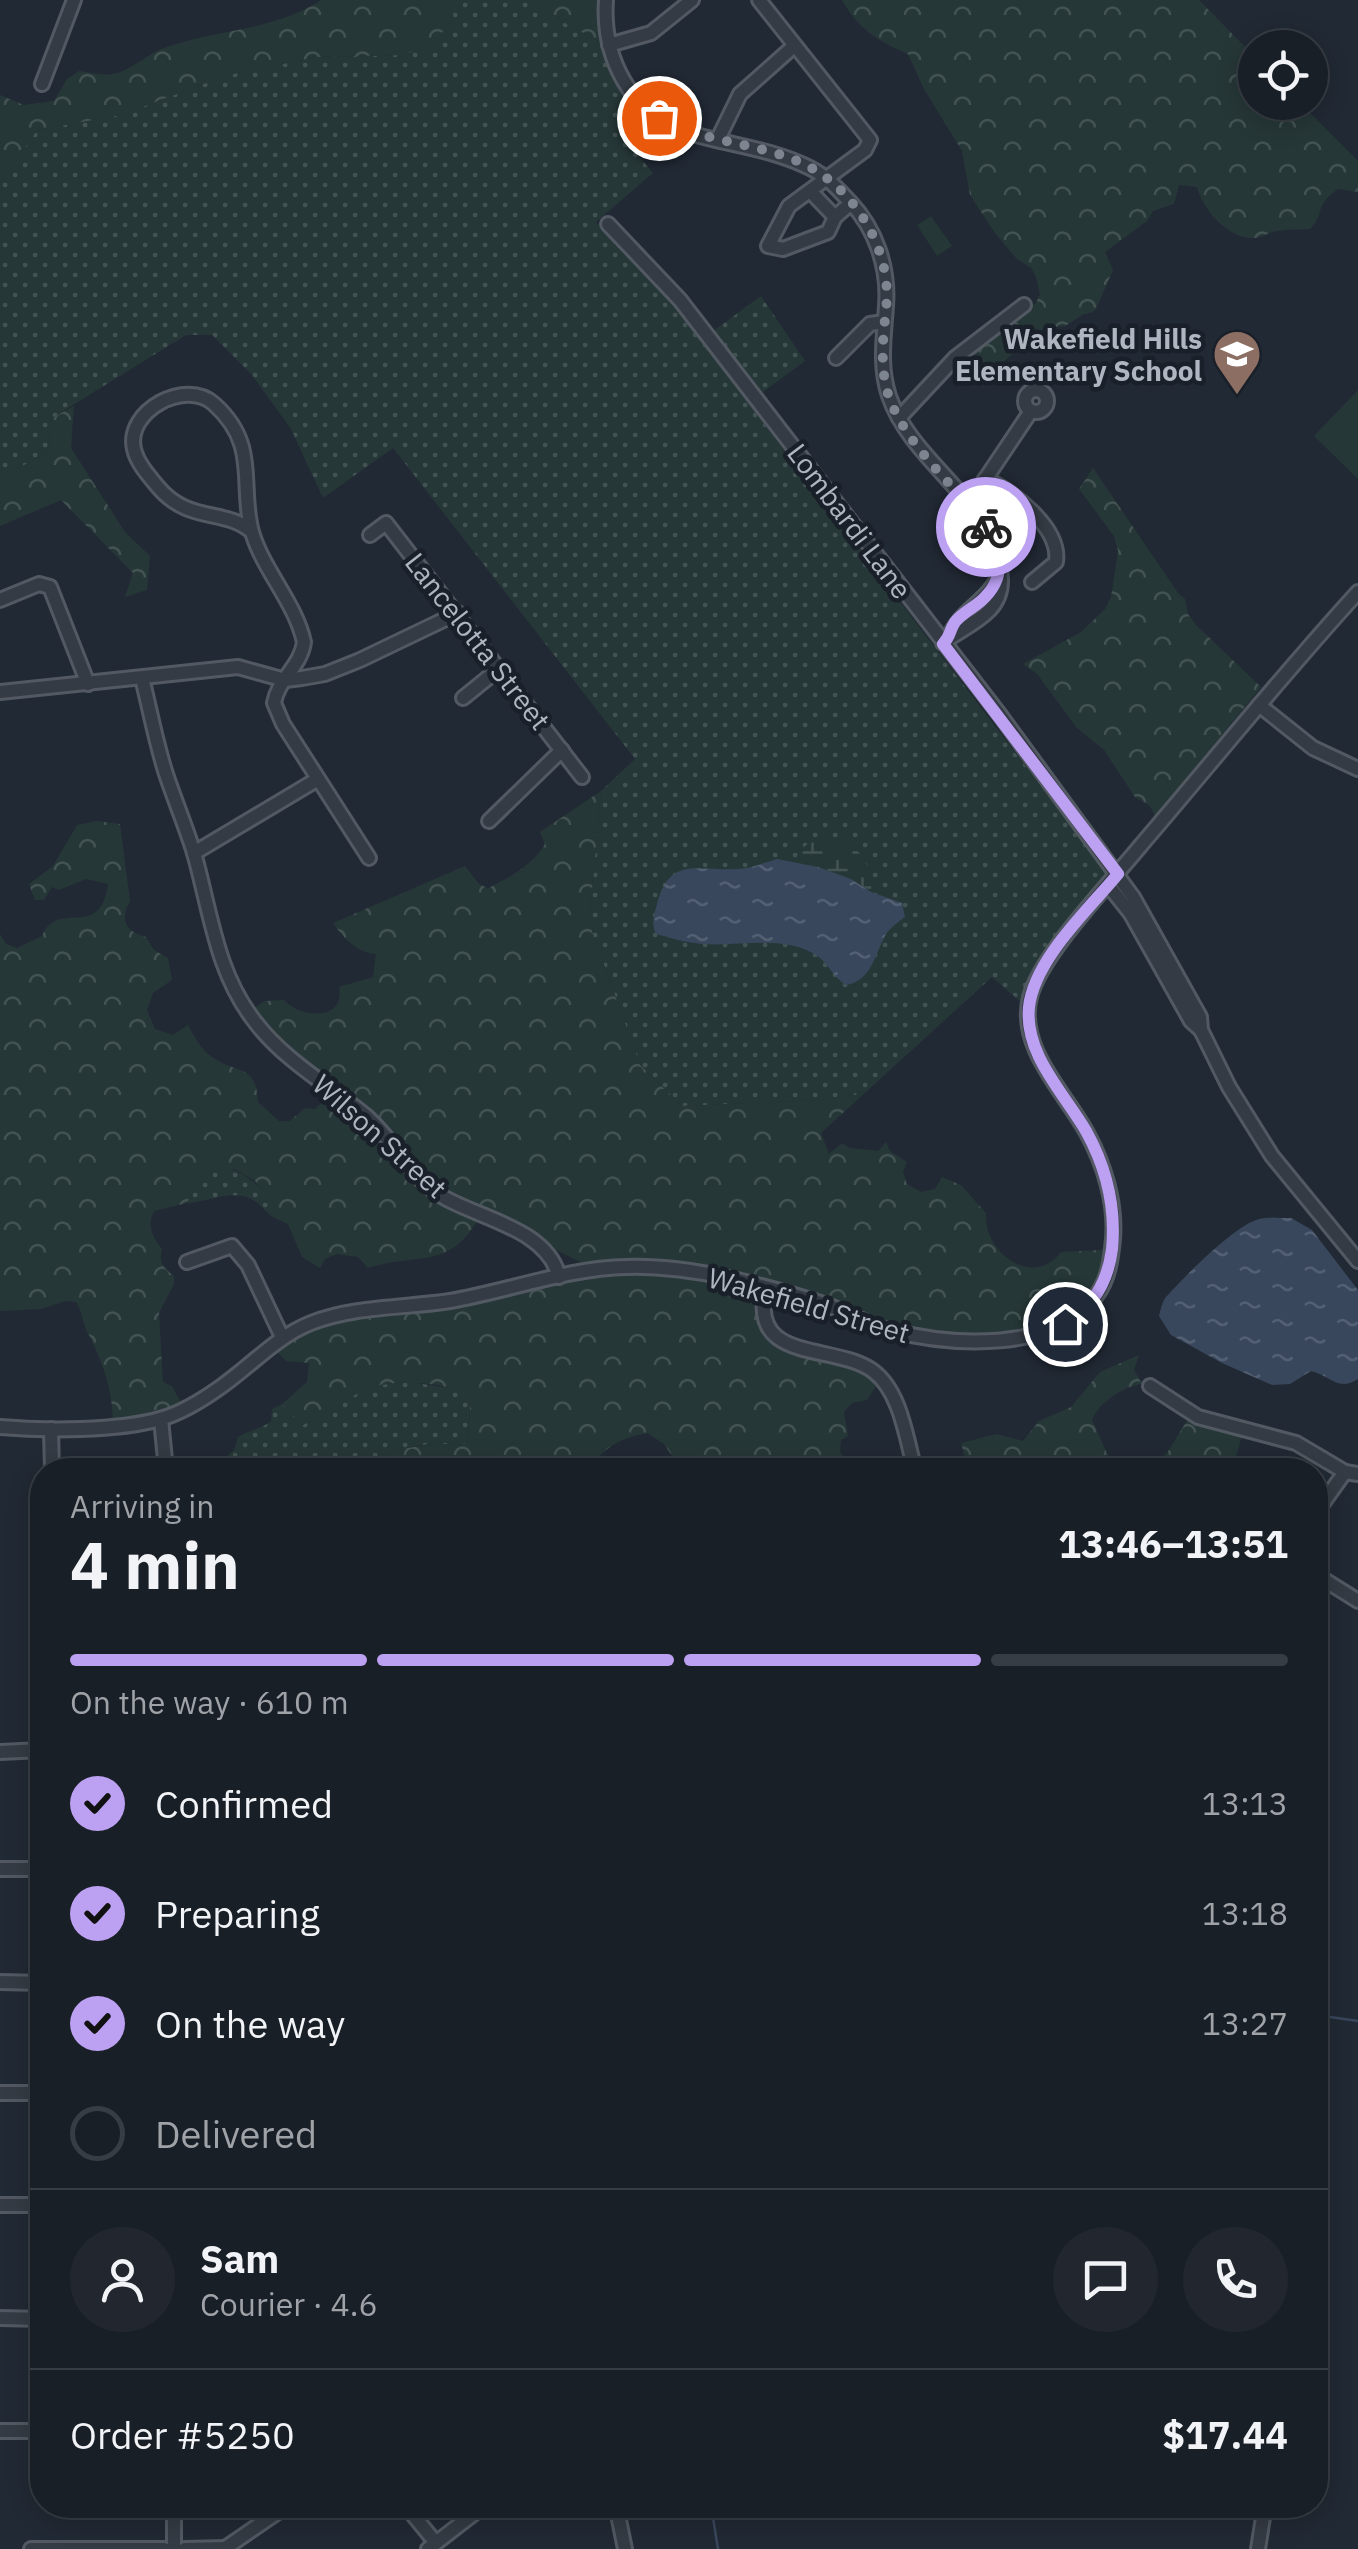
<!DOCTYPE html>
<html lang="en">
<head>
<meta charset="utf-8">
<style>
  :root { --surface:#191f27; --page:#22272f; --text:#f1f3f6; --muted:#9fa2a7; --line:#373d44; --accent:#bca0f2 }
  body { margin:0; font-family:"IBM Plex Sans",sans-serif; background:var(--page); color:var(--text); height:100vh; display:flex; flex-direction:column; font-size:38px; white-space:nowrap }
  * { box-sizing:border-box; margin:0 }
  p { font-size:32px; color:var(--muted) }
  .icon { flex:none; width:55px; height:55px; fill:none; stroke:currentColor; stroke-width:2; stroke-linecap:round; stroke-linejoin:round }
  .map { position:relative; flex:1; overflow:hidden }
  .details { position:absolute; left:30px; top:1458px; width:1298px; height:1060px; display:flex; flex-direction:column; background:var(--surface); border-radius:40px; box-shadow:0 5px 25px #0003,0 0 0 2px var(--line) }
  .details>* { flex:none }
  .buttons { position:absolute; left:1238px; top:30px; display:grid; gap:20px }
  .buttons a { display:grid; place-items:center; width:90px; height:90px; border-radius:50%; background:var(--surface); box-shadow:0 5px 25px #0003,0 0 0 2px var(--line); font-size:50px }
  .pin { position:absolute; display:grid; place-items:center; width:85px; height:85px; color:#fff; margin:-42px; border:5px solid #fff; border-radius:50%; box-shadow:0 2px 10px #0007 }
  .courier { position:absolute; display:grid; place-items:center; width:100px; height:100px; margin:-50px; border:8px solid #bca0f2; border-radius:50%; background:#fff; color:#222; box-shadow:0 2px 12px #0007 }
  .headline em { font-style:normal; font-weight:700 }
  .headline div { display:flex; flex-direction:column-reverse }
  .headline { display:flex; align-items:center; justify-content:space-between; height:170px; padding:0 40px }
  h1 { font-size:65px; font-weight:700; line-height:75px }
  .bar { display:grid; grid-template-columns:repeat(4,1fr); gap:15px 10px; align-content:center; height:120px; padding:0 40px }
  .bar i { height:12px; border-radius:8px; background:var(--line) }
  .bar .active { background:var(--accent) }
  .bar p { grid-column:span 4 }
  .line { display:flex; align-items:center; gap:25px; padding:0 40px; border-top:2px solid var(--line) }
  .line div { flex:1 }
  .round { display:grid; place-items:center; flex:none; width:105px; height:105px; border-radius:52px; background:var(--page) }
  ol { padding:0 40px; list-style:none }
  li { display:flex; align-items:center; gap:30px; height:110px }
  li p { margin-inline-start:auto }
  li .icon { padding:10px; border-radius:50%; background:var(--accent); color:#111; stroke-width:4 }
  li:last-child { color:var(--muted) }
  li i { width:55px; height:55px; border:5px solid var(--line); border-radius:50% }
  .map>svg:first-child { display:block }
  .green { fill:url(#green-dots) }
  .forest { fill:url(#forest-crowns) }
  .wetland { fill:url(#wetland-marsh) }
  .pitch { fill:#263737 }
  .water { fill:url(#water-ripples) }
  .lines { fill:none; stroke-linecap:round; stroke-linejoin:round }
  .stream { stroke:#39475c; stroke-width:2.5 }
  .minor-casing { stroke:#525962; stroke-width:18 }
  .minor { stroke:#353b44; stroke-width:12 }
  .done { stroke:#7d8590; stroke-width:10; stroke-dasharray:0 18 }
  .route { stroke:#bca0f2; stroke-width:12 }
  .labels { text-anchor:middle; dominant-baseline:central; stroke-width:9; stroke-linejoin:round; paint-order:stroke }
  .poi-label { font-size:28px; font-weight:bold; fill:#afb6c1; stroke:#1a2029; text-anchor:end }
  .street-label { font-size:28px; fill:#afb6c1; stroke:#1a2029 }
</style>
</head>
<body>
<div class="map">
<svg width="1358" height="2549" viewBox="0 0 1358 2549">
  <defs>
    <pattern id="green-dots" width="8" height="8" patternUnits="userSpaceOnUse" patternTransform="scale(2.5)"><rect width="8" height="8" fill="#263737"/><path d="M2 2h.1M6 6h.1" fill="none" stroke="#435252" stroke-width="1.8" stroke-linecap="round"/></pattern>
    <pattern id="forest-crowns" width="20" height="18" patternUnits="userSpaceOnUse" patternTransform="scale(2.5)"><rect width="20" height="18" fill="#263737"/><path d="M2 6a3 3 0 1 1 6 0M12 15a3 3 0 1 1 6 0" fill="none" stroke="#435252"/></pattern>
    <pattern id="wetland-marsh" width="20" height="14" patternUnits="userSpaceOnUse" patternTransform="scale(2.5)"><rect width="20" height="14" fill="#263737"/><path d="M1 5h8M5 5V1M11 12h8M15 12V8" fill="none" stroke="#435252"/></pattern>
    <pattern id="water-ripples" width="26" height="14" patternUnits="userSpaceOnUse" patternTransform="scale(2.5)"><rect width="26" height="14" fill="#39475c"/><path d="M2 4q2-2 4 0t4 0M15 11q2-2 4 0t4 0" fill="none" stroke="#535f72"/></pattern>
  </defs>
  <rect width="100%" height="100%" fill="#212934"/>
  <g class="green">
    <path d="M451,0H538L546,12L601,43L616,81L641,113L629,144L653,173L596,222C632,261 672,296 705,337L761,296L805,361L748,403L1105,870L1104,877L1040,958L1021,1002L992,977L867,1091L822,1100L682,1106L640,1065L589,923L601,791L635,759L393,448L323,498L291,429L252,375L212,335H186L52,418L47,453L0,478V184L37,130L121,115L227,75L317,57L401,55L450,5Z"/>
    <path d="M218,1165C244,1172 259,1183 274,1204L273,1217C265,1212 261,1204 253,1200C234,1188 208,1202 187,1203L206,1169Z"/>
    <path d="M410,1382L462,1390L471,1399L467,1443C454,1447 446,1443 432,1444C420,1444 411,1449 398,1448L369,1470H212L234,1450L238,1437C249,1430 260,1430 271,1421L272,1409L282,1404L303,1425L369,1386Z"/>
  </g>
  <g class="forest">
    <path d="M321,0H451L454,20L429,46L401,55L317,57L227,75L121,115L37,130L0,184V95L24,105L54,101L67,79L79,71C89,72 101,76 111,74C127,73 144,57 159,50C211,29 273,32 321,0Z"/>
    <path d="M538,0H598L601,43L546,12Z"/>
    <path d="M842,0H1199L1255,57V102L1300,103L1358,161V192L1338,189C1314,205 1325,214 1310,229C1299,230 1287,229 1277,231C1269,232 1262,238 1254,238C1228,239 1203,210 1197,187L1179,185L1174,204L1153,211L1147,221L1105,252L1113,270L1096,309L1091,313L1084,314L1065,326L1044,328L998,366L988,372L977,370L969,356L1036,303L1040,294L1036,277L1031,268L1017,259L995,233L970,195L962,151L924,89L908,54C878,41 858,29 842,0Z"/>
    <path d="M74,406L71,448L125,532L150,556L147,590L125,597L133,573L61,500L0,526V478L47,453L52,418Z"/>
    <path d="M1093,468L1178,593L1185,599L1188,614L1195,624L1261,687L1155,816L1150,806L1135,797L1104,750L1077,728L1037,674L1023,664L1081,632L1105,609L1111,597L1118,551L1114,536L1079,489Z"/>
    <path d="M601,791L589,923L640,1065L682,1106L822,1100L867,1091L821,1133L829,1154L842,1143L850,1148L878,1151L886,1142L890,1151L907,1162L903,1172L907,1184L921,1192L935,1189L942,1177L961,1185L986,1213C983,1253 1034,1289 1061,1252L1119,1249L1115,1272L1102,1295L1051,1335L1016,1345L957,1349L924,1345L886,1336L760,1290L762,1318L775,1338L851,1363L878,1383L867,1400L852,1403L844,1412L848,1436L841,1440L840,1451L845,1462L862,1467L856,1470H682L664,1444L647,1433C621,1438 603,1447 589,1470H369L398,1448C411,1449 420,1445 432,1444C445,1443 454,1447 467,1443L471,1399C451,1380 396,1380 369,1387L303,1425L282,1404L307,1382L309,1363L286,1361L272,1347L320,1322L404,1308L586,1265L523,1233L479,1218C449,1271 417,1252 368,1268L358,1257L337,1254L325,1259L320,1268L302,1257L288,1224L273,1217L274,1204L254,1180L234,1169L225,1170L218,1165L206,1169L187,1203L154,1211C147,1225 152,1237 162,1249C158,1261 164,1269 174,1276V1284L159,1313L163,1382L172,1386L184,1409L113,1425C113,1389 103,1363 87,1331C82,1321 82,1311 76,1302L65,1301L41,1309L0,1311V934L6,944L17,948L42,936C58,898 100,942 108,884L86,879L59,890L52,887L44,900H35L29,884L53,866L77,825L97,821L120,824L130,901C119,920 126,932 146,937L154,950L168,958L172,980L153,993L147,1010L155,1029L173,1035L188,1025C194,1036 201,1050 212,1057C238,1075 256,1063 258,1102L279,1121H290L305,1108L315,1109L331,1094L247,1012L265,1001L284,1000C301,1019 346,1021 339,987L373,977L376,954C358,953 343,938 333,923L465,866L479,884L488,888C509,878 533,865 545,844L540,832Z"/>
    <path d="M1139,1355L1134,1370L1142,1384C1124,1386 1098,1403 1092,1420L1110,1460L1128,1470H968L961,1443L997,1434L1023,1441L1039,1421L1071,1407L1100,1372Z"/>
    <path d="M1188,1419L1242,1436L1232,1470H1147L1167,1453Z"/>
  </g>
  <path class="wetland" d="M827,836C856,841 874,863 871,892L851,878L793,862L806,845Z"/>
  <g class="pitch">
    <path d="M931,216L952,246L937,256L917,225Z"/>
    <path d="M1358,390V479L1314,436Z"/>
  </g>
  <g class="water">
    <path d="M777,859L818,867L851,879L871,892L902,903L905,917C898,922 891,927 886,934C875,953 872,981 846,985C834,978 829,965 819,957C783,932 734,949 695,943C682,942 669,937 656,934C651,923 654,916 657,904C670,854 699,872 739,869C751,868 764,863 777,859Z"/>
    <path d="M1291,1218L1312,1230L1358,1290V1379C1338,1392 1331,1376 1311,1371L1290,1384L1272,1385L1222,1363L1171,1335L1159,1316C1161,1309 1162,1300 1168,1295C1186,1275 1234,1226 1259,1219C1269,1217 1281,1218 1291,1218Z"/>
  </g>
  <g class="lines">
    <g class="stream">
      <path d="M1315,2005L1330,2017L1358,2021"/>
      <path d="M711,2505L718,2549"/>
    </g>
    <g class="minor-casing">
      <g id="minor">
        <path d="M606,0C602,57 630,113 686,132C727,145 770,148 810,168C826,176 838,189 850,202C876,229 889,268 886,306C884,336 879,366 889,396C913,466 999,503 1001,580C1002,615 965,625 943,643"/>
        <path d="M759,0L870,140L865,150L789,206L768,246L783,249L828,232L835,217L851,203"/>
        <path d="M609,45L651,33L692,0"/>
        <path d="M42,84L74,0"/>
        <path d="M718,139L740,94L794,46"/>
        <path d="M810,191L835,217"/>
        <path d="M608,224L680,300L1000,715L1133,897L1200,1017L1201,1030L1229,1087L1272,1156L1358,1261"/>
        <path d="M836,358L870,324L884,322"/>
        <circle cx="1036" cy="401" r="11"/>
        <path d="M899,418L955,358L1024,305"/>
        <path d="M985,479C1013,491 1061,528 1056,562L1032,582"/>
        <path d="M968,505L1031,411"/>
        <path d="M252,532C226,508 189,524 158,487C149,476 137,463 134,449C125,411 186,378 214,404C260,445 239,485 252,532C263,570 295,602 304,642C301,666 278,679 274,703L283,724L369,858"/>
        <path d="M370,535L386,523L582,777"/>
        <path d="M0,600L39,584L50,587L88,684"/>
        <path d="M949,638C959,611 987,602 999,576"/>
        <path d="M142,678C150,710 156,743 166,774C175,801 186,827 194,853C211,913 216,973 256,1023C285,1061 330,1086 366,1116C395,1141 411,1179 445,1198C482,1219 548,1230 559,1277"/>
        <path d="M0,692L238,667L285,680L302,678L325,674L360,660L458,613"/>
        <path d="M463,698L500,668"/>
        <path d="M1259,705L1313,748L1358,769"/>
        <path d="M489,821L562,750"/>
        <path d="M194,853L318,779"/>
        <path d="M1108,885L1131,914L1191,1021L1201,1030"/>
        <path d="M187,1262L232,1246L248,1265L282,1337"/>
        <path d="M766,1289C748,1364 835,1343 873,1371C901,1392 906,1438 915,1470"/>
        <path d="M1150,1386L1198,1417L1296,1443L1345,1472"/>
        <path d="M161,1419L166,1470"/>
        <path d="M0,1427C44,1431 118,1431 160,1419C182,1413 204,1399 222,1386C253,1364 276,1337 311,1323C355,1306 404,1308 450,1301C509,1291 567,1268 627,1267C692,1265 762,1285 824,1304C846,1311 867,1325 889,1330C951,1346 1055,1353 1096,1296C1109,1279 1111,1259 1113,1239C1116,1203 1104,1164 1087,1133C1065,1092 1017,1048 1030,997C1041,954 1112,881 1142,844C1214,760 1283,674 1358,592"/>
        <path d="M51,1429L52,1470"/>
        <path d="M1315,1514L1345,1472L1358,1474"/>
        <path d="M1315,1574L1358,1601"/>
        <path d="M0,1752L42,1750"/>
        <path d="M0,1869H42"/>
        <path d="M0,1982L42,1983"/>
        <path d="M0,2093H42"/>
        <path d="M0,2205H42"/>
        <path d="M0,2318L42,2319"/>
        <path d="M1315,2336L1318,2353L1315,2367"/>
        <path d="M0,2431H42"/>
        <path d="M405,2505L436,2543"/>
        <path d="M616,2505L625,2549"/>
        <path d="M31,2549H164"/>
        <path d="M174,2549V2505"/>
        <path d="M185,2549L225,2548"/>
        <path d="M224,2549L288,2505"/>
        <path d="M428,2549L485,2505"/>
        <path d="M1258,2549L1265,2505"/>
      </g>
    </g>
    <use href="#minor" class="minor"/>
  </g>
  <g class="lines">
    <path class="done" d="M659,118C711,147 775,141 824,176C865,206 892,259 886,309C883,339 879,370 890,400C910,450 955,485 986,527"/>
    <path class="route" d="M986,527C1003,554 1006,579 981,601C973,608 961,614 955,622C949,631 951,636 943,644L1118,874C1089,909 1034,960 1029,1007C1024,1054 1064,1093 1086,1131C1106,1167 1116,1208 1112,1249C1108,1282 1093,1307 1065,1324"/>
  </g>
  <defs>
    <g id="school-pin" transform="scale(2.5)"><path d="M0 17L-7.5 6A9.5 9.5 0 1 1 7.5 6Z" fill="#8d6e63" stroke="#1a2029"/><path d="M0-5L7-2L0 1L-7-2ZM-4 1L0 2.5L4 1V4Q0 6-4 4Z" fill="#fff"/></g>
  </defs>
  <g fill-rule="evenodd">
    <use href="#school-pin" x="1237" y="354"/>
  </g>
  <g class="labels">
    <g class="poi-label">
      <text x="1202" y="338">Wakefield Hills<tspan x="1202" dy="32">Elementary School</tspan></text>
    </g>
    <g class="street-label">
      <text transform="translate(850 521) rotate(53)">Lombardi Lane</text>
      <text transform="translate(478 641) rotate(52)">Lancelotta Street</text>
      <text transform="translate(380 1136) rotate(42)">Wilson Street</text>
      <text transform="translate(809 1305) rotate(16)">Wakefield Street</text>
    </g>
  </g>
</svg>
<div class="buttons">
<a><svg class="icon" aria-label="locate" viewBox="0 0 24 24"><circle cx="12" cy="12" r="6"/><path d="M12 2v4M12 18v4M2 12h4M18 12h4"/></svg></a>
</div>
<div class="pin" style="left:659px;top:118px;background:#ea580c"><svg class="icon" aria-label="bag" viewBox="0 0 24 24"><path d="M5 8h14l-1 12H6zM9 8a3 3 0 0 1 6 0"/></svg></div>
<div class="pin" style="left:1065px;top:1324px;background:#1f2937"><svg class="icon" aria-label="home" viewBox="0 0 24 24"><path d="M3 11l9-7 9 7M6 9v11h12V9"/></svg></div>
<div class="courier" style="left:986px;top:527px"><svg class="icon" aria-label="bike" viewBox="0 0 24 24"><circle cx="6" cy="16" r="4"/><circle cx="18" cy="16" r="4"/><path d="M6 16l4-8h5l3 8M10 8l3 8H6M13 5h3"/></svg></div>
<section class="details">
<div class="headline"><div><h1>4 min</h1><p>Arriving in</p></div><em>13:46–13:51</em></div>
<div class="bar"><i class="active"></i><i class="active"></i><i class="active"></i><i></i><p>On the way · 610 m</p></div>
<ol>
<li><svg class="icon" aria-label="check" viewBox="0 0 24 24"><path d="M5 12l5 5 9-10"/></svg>Confirmed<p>13:13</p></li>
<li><svg class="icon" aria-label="check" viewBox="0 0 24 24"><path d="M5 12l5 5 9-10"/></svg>Preparing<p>13:18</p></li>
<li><svg class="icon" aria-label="check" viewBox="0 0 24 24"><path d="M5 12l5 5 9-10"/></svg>On the way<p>13:27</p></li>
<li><i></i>Delivered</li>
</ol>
<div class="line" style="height:180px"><a class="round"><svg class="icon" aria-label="person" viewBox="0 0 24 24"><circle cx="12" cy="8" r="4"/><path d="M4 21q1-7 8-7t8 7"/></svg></a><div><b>Sam</b><p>Courier · 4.6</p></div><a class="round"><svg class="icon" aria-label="chat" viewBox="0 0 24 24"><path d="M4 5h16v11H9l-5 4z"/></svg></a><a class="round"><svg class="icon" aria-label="phone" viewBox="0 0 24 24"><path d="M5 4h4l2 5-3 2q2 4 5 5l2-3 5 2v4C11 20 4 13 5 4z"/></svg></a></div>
<div class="line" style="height:130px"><div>Order #5250</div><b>$17.44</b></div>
</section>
</div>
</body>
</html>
